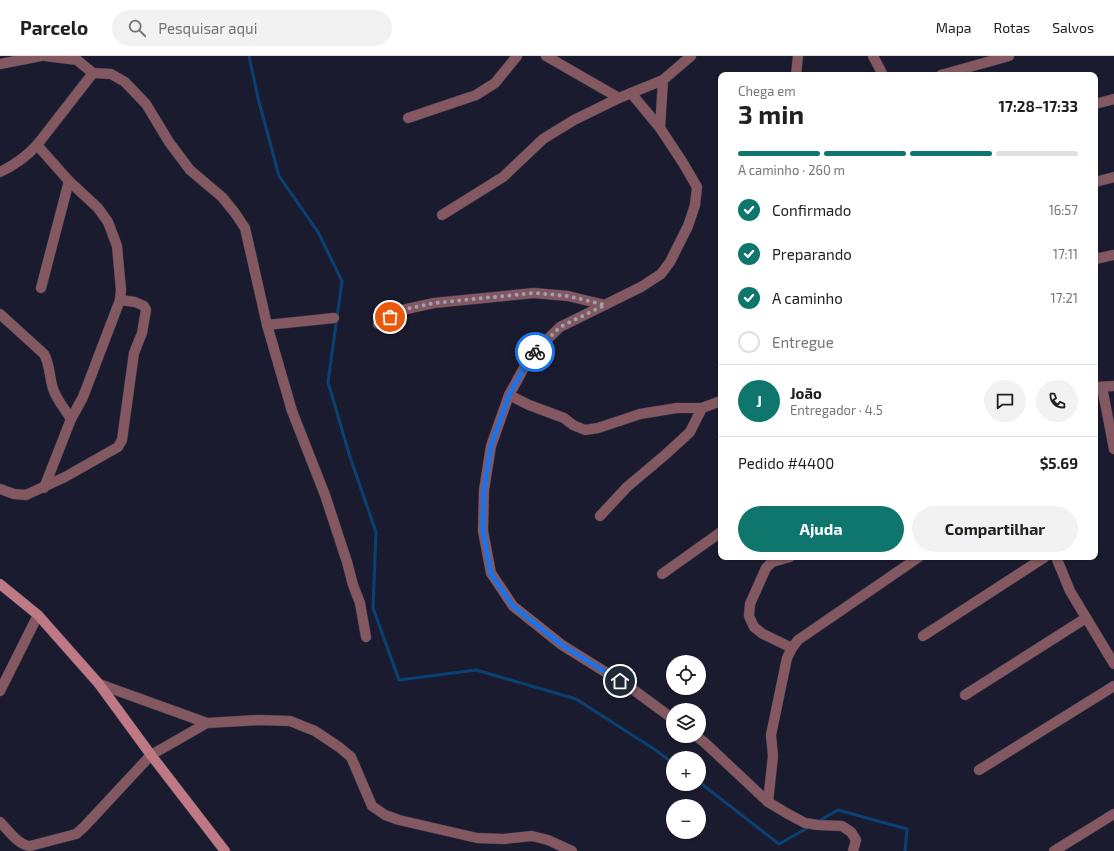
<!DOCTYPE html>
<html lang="pt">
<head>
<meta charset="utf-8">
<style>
  :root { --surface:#fff; --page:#f2f2f2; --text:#202124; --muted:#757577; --line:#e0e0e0; --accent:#0f766e }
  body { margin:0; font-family:"Exo 2",sans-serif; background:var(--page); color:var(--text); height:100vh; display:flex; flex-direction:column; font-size:15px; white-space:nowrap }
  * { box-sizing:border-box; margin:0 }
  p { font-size:13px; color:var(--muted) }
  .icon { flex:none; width:22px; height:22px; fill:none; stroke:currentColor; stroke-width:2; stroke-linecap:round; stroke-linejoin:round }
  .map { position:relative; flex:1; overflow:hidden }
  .details { position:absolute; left:718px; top:16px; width:380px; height:488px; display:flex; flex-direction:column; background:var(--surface); border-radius:8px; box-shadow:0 1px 3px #0004 }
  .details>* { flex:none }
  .buttons { position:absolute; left:666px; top:599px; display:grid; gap:8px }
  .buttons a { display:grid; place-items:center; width:40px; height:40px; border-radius:50%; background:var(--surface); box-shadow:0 1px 3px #0004; font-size:20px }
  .pin { position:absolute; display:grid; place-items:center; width:34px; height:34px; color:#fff; margin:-17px; border:2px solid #fff; border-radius:50%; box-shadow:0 1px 4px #0007 }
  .courier { position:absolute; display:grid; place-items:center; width:40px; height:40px; margin:-20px; border:3px solid #1a73e8; border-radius:50%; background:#fff; color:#222; box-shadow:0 1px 5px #0007 }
  .summary em { font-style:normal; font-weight:700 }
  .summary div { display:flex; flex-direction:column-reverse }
  .summary { display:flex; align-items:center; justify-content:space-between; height:68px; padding:0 20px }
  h1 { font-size:26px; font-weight:700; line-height:30px }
  .bar { display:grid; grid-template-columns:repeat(4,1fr); gap:6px 4px; align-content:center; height:48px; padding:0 20px }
  .bar i { height:5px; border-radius:3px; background:var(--line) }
  .bar .selected { background:var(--accent) }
  .bar p { grid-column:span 4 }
  .line { display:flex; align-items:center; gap:10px; padding:0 20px; border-top:1px solid var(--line) }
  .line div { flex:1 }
  .round { display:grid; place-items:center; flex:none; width:42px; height:42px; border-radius:21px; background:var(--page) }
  ol { padding:0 20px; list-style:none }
  li { display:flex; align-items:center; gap:12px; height:44px }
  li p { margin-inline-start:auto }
  li .icon { padding:4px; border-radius:50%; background:var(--accent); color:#fff; stroke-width:4 }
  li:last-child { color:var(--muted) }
  li i { width:22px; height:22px; border:2px solid var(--line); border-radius:50% }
  .cta { display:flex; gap:8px; margin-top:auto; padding:8px 20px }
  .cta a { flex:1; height:46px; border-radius:24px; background:var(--accent); color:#fff; font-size:16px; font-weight:700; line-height:46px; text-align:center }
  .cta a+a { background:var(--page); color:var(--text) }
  header { display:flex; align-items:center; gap:24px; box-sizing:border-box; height:56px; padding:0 20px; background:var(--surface); border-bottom:1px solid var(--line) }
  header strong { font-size:19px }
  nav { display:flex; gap:22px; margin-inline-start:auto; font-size:14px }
  .search { width:280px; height:36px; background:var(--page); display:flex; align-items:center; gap:10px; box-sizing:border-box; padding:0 14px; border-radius:22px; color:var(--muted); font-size:15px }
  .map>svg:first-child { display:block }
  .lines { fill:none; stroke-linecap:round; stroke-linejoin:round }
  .stream { stroke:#0a4174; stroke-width:3 }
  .street-casing { stroke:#37374b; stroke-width:11 }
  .secondary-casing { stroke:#37374b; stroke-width:11 }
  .street { stroke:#845860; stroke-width:10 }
  .secondary { stroke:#be7985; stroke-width:10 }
  .done { stroke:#9e9faf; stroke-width:4; stroke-dasharray:0 7.2 }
  .route { stroke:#1a73e8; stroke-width:5 }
</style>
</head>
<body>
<header>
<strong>Parcelo</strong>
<div class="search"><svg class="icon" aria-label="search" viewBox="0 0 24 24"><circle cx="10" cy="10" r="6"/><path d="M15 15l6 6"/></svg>Pesquisar aqui</div>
<nav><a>Mapa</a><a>Rotas</a><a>Salvos</a></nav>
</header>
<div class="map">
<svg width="1114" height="795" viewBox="0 0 1114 795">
  <rect width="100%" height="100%" fill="#1b1b2f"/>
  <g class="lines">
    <g class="stream">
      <path d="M249,0L258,42L279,120L318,176L342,225L328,326L350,401L376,476L373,552L399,624L476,614L576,643L654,693L673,707"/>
      <path d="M699,726L779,788L809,771"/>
      <path d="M817,766L838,754L907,773L905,795"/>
    </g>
    <g class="street-casing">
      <g id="street">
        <path d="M45,0L77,4L93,17"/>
        <path d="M546,0L619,42"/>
        <path d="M873,0L883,19"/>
        <path d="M0,8L41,0"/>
        <path d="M796,19L798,0"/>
        <path d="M941,19L1009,0"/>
        <path d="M631,37L660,72L683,107L697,131L695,149L688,170L670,206L661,218L641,231L560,271L531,299L509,339L491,390L484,434L483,475L491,517L513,550L562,589L631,632L673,663"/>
        <path d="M1095,48L1114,43"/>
        <path d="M408,62L476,39L495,27L517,0"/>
        <path d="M660,72L663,24"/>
        <path d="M37,89L69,125L98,152L108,166L117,190L121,234L120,244L83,341L71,363L44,432"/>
        <path d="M0,116C15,109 26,101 37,89L93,17L111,18L125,26L146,48L169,86L190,114L222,141L235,157L245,172L267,269L334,262"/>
        <path d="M1095,126L1114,121"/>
        <path d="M442,159L503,121L543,83L574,64L619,42L663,24L691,0"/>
        <path d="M1095,203L1114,199"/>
        <path d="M41,232L69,125"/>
        <path d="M0,258L44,298C50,309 49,318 52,329C54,341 65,353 71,363"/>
        <path d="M378,268L402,254L434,247L534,237L568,240L605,249"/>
        <path d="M267,269L292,355L325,439L347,506L353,529L360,547L366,581"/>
        <path d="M1096,331L1114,330"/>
        <path d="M1102,331L1114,393"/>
        <path d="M509,339L529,349L564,362L573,369L585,374L598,372L640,358L677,352H702L721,345"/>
        <path d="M0,433L14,438L26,439L65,421L118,391L122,384L134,297L142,277L146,254L144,250L135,246L120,244"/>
        <path d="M600,460L627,431L665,399L690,376L702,352"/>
        <path d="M790,501L772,506L766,512L750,548L749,560L754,571L763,578L792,592"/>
        <path d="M1056,501L1070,535L1114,608"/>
        <path d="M662,518L721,476"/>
        <path d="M923,580L1045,501"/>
        <path d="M99,628L207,667L258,664L290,665L315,675L339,691L351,701L372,750L385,759L399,764L477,782L504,783L532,780L548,784L572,795"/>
        <path d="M0,635L38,559"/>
        <path d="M965,639L1086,562"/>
        <path d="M696,680L704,686L768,746L788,758L805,767L818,769L842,770L851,776L856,784L853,795"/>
        <path d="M979,714L1114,630"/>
        <path d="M768,746L773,700L771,679L787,602L792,592L798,584L919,501"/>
        <path d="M0,766C8,774 18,789 30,790L76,778L84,771L151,699L207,667"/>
        <path d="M1054,795L1114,758"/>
      </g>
    </g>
    <g class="secondary-casing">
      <path id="secondary" d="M0,528L38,559L99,628L151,699L225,795"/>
    </g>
    <use href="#street" class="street"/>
    <use href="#secondary" class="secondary"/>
  </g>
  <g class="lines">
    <path class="done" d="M390,261L402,254L434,247L534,237L568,240L605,249L560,271L535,296"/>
    <path class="route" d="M535,296L531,299L509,339L491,390L484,434L483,475L491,518L513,550L562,589L620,625"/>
  </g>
</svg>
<div class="buttons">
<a><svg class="icon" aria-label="locate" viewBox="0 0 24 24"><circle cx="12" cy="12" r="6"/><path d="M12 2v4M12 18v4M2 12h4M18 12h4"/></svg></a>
<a><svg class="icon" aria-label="layers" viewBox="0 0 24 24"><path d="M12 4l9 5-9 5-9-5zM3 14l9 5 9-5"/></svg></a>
<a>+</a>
<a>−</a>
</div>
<div class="pin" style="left:390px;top:261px;background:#ea580c"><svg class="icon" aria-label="bag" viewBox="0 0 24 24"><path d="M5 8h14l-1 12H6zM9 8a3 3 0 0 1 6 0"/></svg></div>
<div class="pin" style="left:620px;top:625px;background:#1f2937"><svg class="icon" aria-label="home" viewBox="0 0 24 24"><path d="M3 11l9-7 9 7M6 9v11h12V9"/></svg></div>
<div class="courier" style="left:535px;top:296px"><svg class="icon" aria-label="bike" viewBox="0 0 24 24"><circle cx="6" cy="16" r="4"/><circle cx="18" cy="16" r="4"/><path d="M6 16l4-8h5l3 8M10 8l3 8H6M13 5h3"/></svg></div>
<section class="details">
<div class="summary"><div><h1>3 min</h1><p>Chega em</p></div><em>17:28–17:33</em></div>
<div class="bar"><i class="selected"></i><i class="selected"></i><i class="selected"></i><i></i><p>A caminho · 260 m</p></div>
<ol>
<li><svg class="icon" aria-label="check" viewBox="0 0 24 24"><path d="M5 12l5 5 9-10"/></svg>Confirmado<p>16:57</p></li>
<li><svg class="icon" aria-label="check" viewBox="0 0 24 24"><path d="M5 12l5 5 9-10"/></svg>Preparando<p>17:11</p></li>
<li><svg class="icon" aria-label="check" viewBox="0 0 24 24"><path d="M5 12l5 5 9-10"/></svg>A caminho<p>17:21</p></li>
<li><i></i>Entregue</li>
</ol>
<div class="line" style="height:72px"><b class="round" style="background:var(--accent);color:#fff">J</b><div><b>João</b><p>Entregador · 4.5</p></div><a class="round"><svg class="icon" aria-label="chat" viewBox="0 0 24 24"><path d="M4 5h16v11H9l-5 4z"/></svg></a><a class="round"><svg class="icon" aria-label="phone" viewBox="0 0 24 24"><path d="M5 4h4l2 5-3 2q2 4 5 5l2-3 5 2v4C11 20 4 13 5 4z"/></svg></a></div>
<div class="line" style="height:52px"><div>Pedido #4400</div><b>$5.69</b></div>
<div class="cta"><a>Ajuda</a><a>Compartilhar</a></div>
</section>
</div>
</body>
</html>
